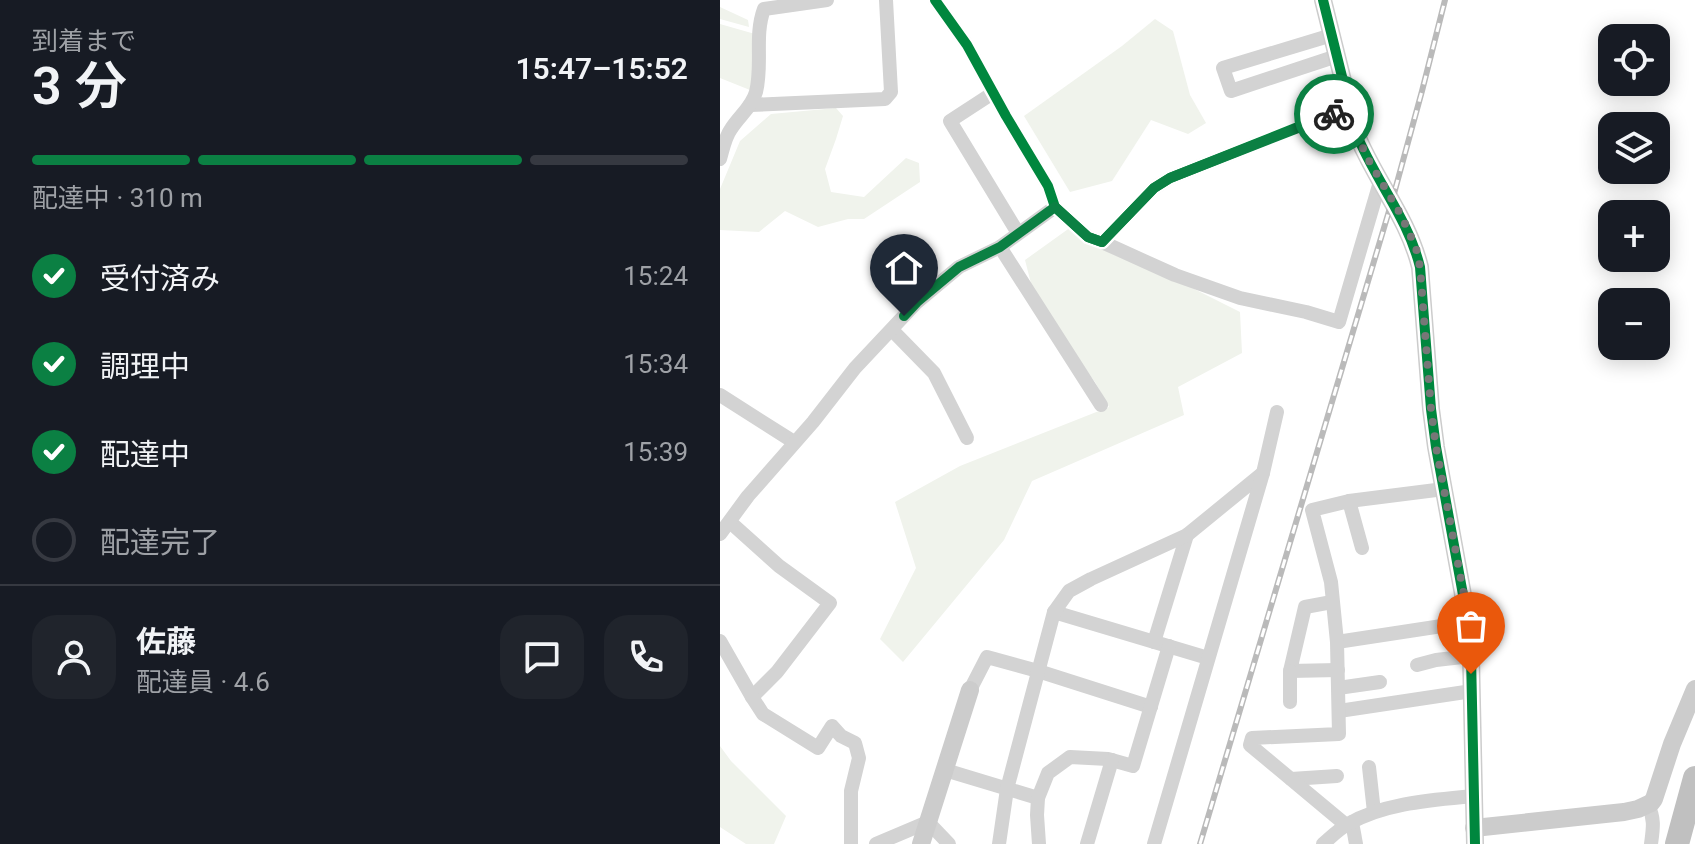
<!DOCTYPE html>
<html lang="ja">
<head>
<meta charset="utf-8">
<style>
  :root { --surface:#171b24; --page:#20242c; --text:#f1f3f6; --muted:#9ea1a6; --line:#363941; --accent:#0b8043 }
  body { margin:0; font-family:Roboto,"Noto Sans JP",sans-serif; background:var(--page); color:var(--text); height:100vh; display:flex; flex-direction:column; font-size:30px; white-space:nowrap }
  * { box-sizing:border-box; margin:0 }
  p { font-size:26px; color:var(--muted) }
  .icon { flex:none; width:44px; height:44px; fill:none; stroke:currentColor; stroke-width:2; stroke-linecap:round; stroke-linejoin:round }
  .map { position:relative; flex:1; overflow:hidden }
  .details { display:flex; flex-direction:column; background:var(--surface); width:720px }
  .details>* { flex:none }
  .controls { position:absolute; left:878px; top:24px; display:grid; gap:16px }
  .controls a { display:grid; place-items:center; width:72px; height:72px; border-radius:16px; background:var(--surface); box-shadow:0 4px 20px #0003; font-size:40px }
  .pin { position:absolute; display:grid; place-items:center; width:68px; height:68px; color:#fff; margin:-82px -34px; border-radius:50% 50% 50% 0; rotate:-45deg; box-shadow:0 0 8px #0007 }
  .pin .icon { rotate:45deg }
  .courier { position:absolute; display:grid; place-items:center; width:80px; height:80px; margin:-40px; border:6px solid #0b8043; border-radius:50%; background:#fff; color:#222; box-shadow:0 2px 10px #0007 }
  .headline em { font-style:normal; font-weight:600 }
  .headline div { display:flex; flex-direction:column-reverse }
  .headline { display:flex; align-items:center; justify-content:space-between; height:136px; padding:0 32px }
  h1 { font-size:52px; font-weight:600; line-height:60px }
  .bar { display:grid; grid-template-columns:repeat(4,1fr); gap:12px 8px; align-content:center; height:96px; padding:0 32px }
  .bar i { height:10px; border-radius:6px; background:var(--line) }
  .bar .on { background:var(--accent) }
  .bar p { grid-column:span 4 }
  .line { display:flex; align-items:center; gap:20px; padding:0 32px; border-top:2px solid var(--line) }
  .line div { flex:1 }
  .round { display:grid; place-items:center; flex:none; width:84px; height:84px; border-radius:24px; background:var(--page) }
  ol { padding:0 32px; list-style:none }
  li { display:flex; align-items:center; gap:24px; height:88px }
  li p { margin-inline-start:auto }
  li .icon { padding:8px; border-radius:50%; background:var(--accent); color:#fff; stroke-width:4 }
  li:last-child { color:var(--muted) }
  li i { width:44px; height:44px; border:4px solid var(--line); border-radius:50% }
  main { display:flex; flex:1; min-height:0 }
  .map>svg:first-child { display:block }
  .green { fill:#f0f3ec }
  .lines { fill:none; stroke-linecap:round; stroke-linejoin:round }
  .street { stroke:#d3d3d3; stroke-width:14 }
  .secondary { stroke:#ccc; stroke-width:18 }
  .highway { stroke:#c0c0c0; stroke-width:24 }
  .rail-casing { stroke:#bababa; stroke-width:6 }
  .rail { stroke:#fff; stroke-width:3; stroke-dasharray:9; stroke-linecap:butt }
  .cycleway-casing { stroke:#fff; stroke-width:15 }
  .cycleway { stroke:#00873e; stroke-width:10 }
  .done { stroke:#777; stroke-width:8; stroke-dasharray:0 14.4 }
  .route { stroke:#0b8043; stroke-width:10 }
</style>
</head>
<body>
<main>
<section class="details">
<div class="headline"><div><h1>3 分</h1><p>到着まで</p></div><em>15:47–15:52</em></div>
<div class="bar"><i class="on"></i><i class="on"></i><i class="on"></i><i></i><p>配達中 · 310 m</p></div>
<ol>
<li><svg class="icon" aria-label="check" viewBox="0 0 24 24"><path d="M5 12l5 5 9-10"/></svg>受付済み<p>15:24</p></li>
<li><svg class="icon" aria-label="check" viewBox="0 0 24 24"><path d="M5 12l5 5 9-10"/></svg>調理中<p>15:34</p></li>
<li><svg class="icon" aria-label="check" viewBox="0 0 24 24"><path d="M5 12l5 5 9-10"/></svg>配達中<p>15:39</p></li>
<li><i></i>配達完了</li>
</ol>
<div class="line" style="height:144px"><a class="round"><svg class="icon" aria-label="person" viewBox="0 0 24 24"><circle cx="12" cy="8" r="4"/><path d="M4 21q1-7 8-7t8 7"/></svg></a><div><b>佐藤</b><p>配達員 · 4.6</p></div><a class="round"><svg class="icon" aria-label="chat" viewBox="0 0 24 24"><path d="M4 5h16v11H9l-5 4z"/></svg></a><a class="round"><svg class="icon" aria-label="phone" viewBox="0 0 24 24"><path d="M5 4h4l2 5-3 2q2 4 5 5l2-3 5 2v4C11 20 4 13 5 4z"/></svg></a></div>
</section>
<div class="map">
<svg width="975" height="844" viewBox="0 0 975 844">
  <rect width="100%" height="100%" fill="#fff"/>
  <g class="green">
    <path d="M0,7L28,20L29,27L0,19Z"/>
    <path d="M435,19L453,31L470,95L486,123L468,134L431,120L392,181L350,192L304,116L402,46Z"/>
    <path d="M0,24L35,34L36,69L30,90L0,78Z"/>
    <path d="M116,108L123,116L116,139L105,169L111,192L144,197L186,158L199,163L200,182L144,219H128L98,227L65,211L39,232L0,230V189L20,141L51,114Z"/>
    <path d="M351,227L520,312L522,353L458,387L464,415L312,481L284,540L183,662L160,639L196,568L175,502L240,466L389,407L375,382L315,299L305,260Z"/>
    <path d="M0,746L11,761L66,816L54,844H26L0,827Z"/>
  </g>
  <g class="lines">
    <g class="street">
      <path d="M215,0L247,45L286,116L328,186L335,207L368,237L382,242L434,188L450,178L593,121L629,109"/>
      <path d="M612,35L503,68L511,91L617,56"/>
      <path d="M273,93L230,121L298,233"/>
      <path d="M30,105L165,99L171,92L166,0"/>
      <path d="M0,159C3,149 5,137 11,129C19,116 32,107 36,92C43,64 34,36 44,9L107,0"/>
      <path d="M382,242L455,275L520,298L586,312L619,322L660,182"/>
      <path d="M280,247L381,405"/>
      <path d="M172,330L214,373L247,438"/>
      <path d="M0,395L74,442"/>
      <path d="M629,501L642,548"/>
      <path d="M10,522L59,566L110,603L57,672L32,697"/>
      <path d="M0,534L28,496L93,422L135,368L197,302L239,267L280,247L335,207"/>
      <path d="M612,602L585,607L570,671L618,670"/>
      <path d="M334,612L488,658"/>
      <path d="M0,641L32,697L43,714L98,748L112,726L121,736L135,743L139,758L131,791V844"/>
      <path d="M434,642L467,535"/>
      <path d="M617,642L748,622"/>
      <path d="M697,665L716,660L751,656"/>
      <path d="M618,688L660,682"/>
      <path d="M250,690L267,657L318,671L431,707"/>
      <path d="M570,702V671"/>
      <path d="M619,711L752,691"/>
      <path d="M649,767L654,812"/>
      <path d="M225,770L318,798"/>
      <path d="M571,779L617,776"/>
      <path d="M928,805C935,819 933,829 931,844"/>
      <path d="M632,822L636,844"/>
      <path d="M626,825L530,745L532,738L619,734L617,642L611,582L592,510L629,501L724,489"/>
      <path d="M156,844L208,822L229,844"/>
      <path d="M279,844L287,789L334,612L349,591L371,579L467,535L543,473"/>
      <path d="M319,844L317,815L318,798L328,773L350,757L388,759L413,766L449,646"/>
      <path d="M367,844L392,760"/>
      <path d="M434,844L543,473L557,412"/>
      <path d="M603,844C611,837 619,829 628,824C664,803 712,800 753,796"/>
    </g>
    <g class="secondary">
      <path d="M603,0L636,133C655,180 688,218 700,267L711,409L716,447L748,622L751,656L755,844"/>
      <path d="M754,828L904,812L918,809L931,803L934,799L952,744L975,689"/>
      <path d="M201,844L250,690"/>
    </g>
    <path class="highway" d="M957,844L975,778"/>
    <g class="rail-casing">
      <path id="rail" d="M480,844L672,201L702,91L725,0"/>
    </g>
    <use href="#rail" class="rail"/>
    <g class="cycleway-casing">
      <g id="cycleway">
        <path d="M215,0L247,45L286,116L328,186L335,207L368,237L382,242L434,188L450,178L593,121L629,109"/>
        <path d="M603,0L636,133C655,180 688,218 700,267L711,409L716,447L748,622L751,656L755,844"/>
      </g>
    </g>
    <use href="#cycleway" class="cycleway"/>
  </g>
  <g class="lines">
    <path class="done" d="M614,114L629,109L645,154L681,215L696,248L700,267L711,409L716,447L746,606L751,674"/>
    <path class="route" d="M184,316L197,302L239,267L280,247L335,207L368,237L382,242L434,188L450,178L614,114"/>
  </g>
</svg>
<div class="controls">
<a><svg class="icon" aria-label="locate" viewBox="0 0 24 24"><circle cx="12" cy="12" r="6"/><path d="M12 2v4M12 18v4M2 12h4M18 12h4"/></svg></a>
<a><svg class="icon" aria-label="layers" viewBox="0 0 24 24"><path d="M12 4l9 5-9 5-9-5zM3 14l9 5 9-5"/></svg></a>
<a>+</a>
<a>−</a>
</div>
<div class="pin" style="left:751px;top:674px;background:#ea580c"><svg class="icon" aria-label="bag" viewBox="0 0 24 24"><path d="M5 8h14l-1 12H6zM9 8a3 3 0 0 1 6 0"/></svg></div>
<div class="pin" style="left:184px;top:316px;background:#1f2937"><svg class="icon" aria-label="home" viewBox="0 0 24 24"><path d="M3 11l9-7 9 7M6 9v11h12V9"/></svg></div>
<div class="courier" style="left:614px;top:114px"><svg class="icon" aria-label="bike" viewBox="0 0 24 24"><circle cx="6" cy="16" r="4"/><circle cx="18" cy="16" r="4"/><path d="M6 16l4-8h5l3 8M10 8l3 8H6M13 5h3"/></svg></div>
</div>
</main>
</body>
</html>
